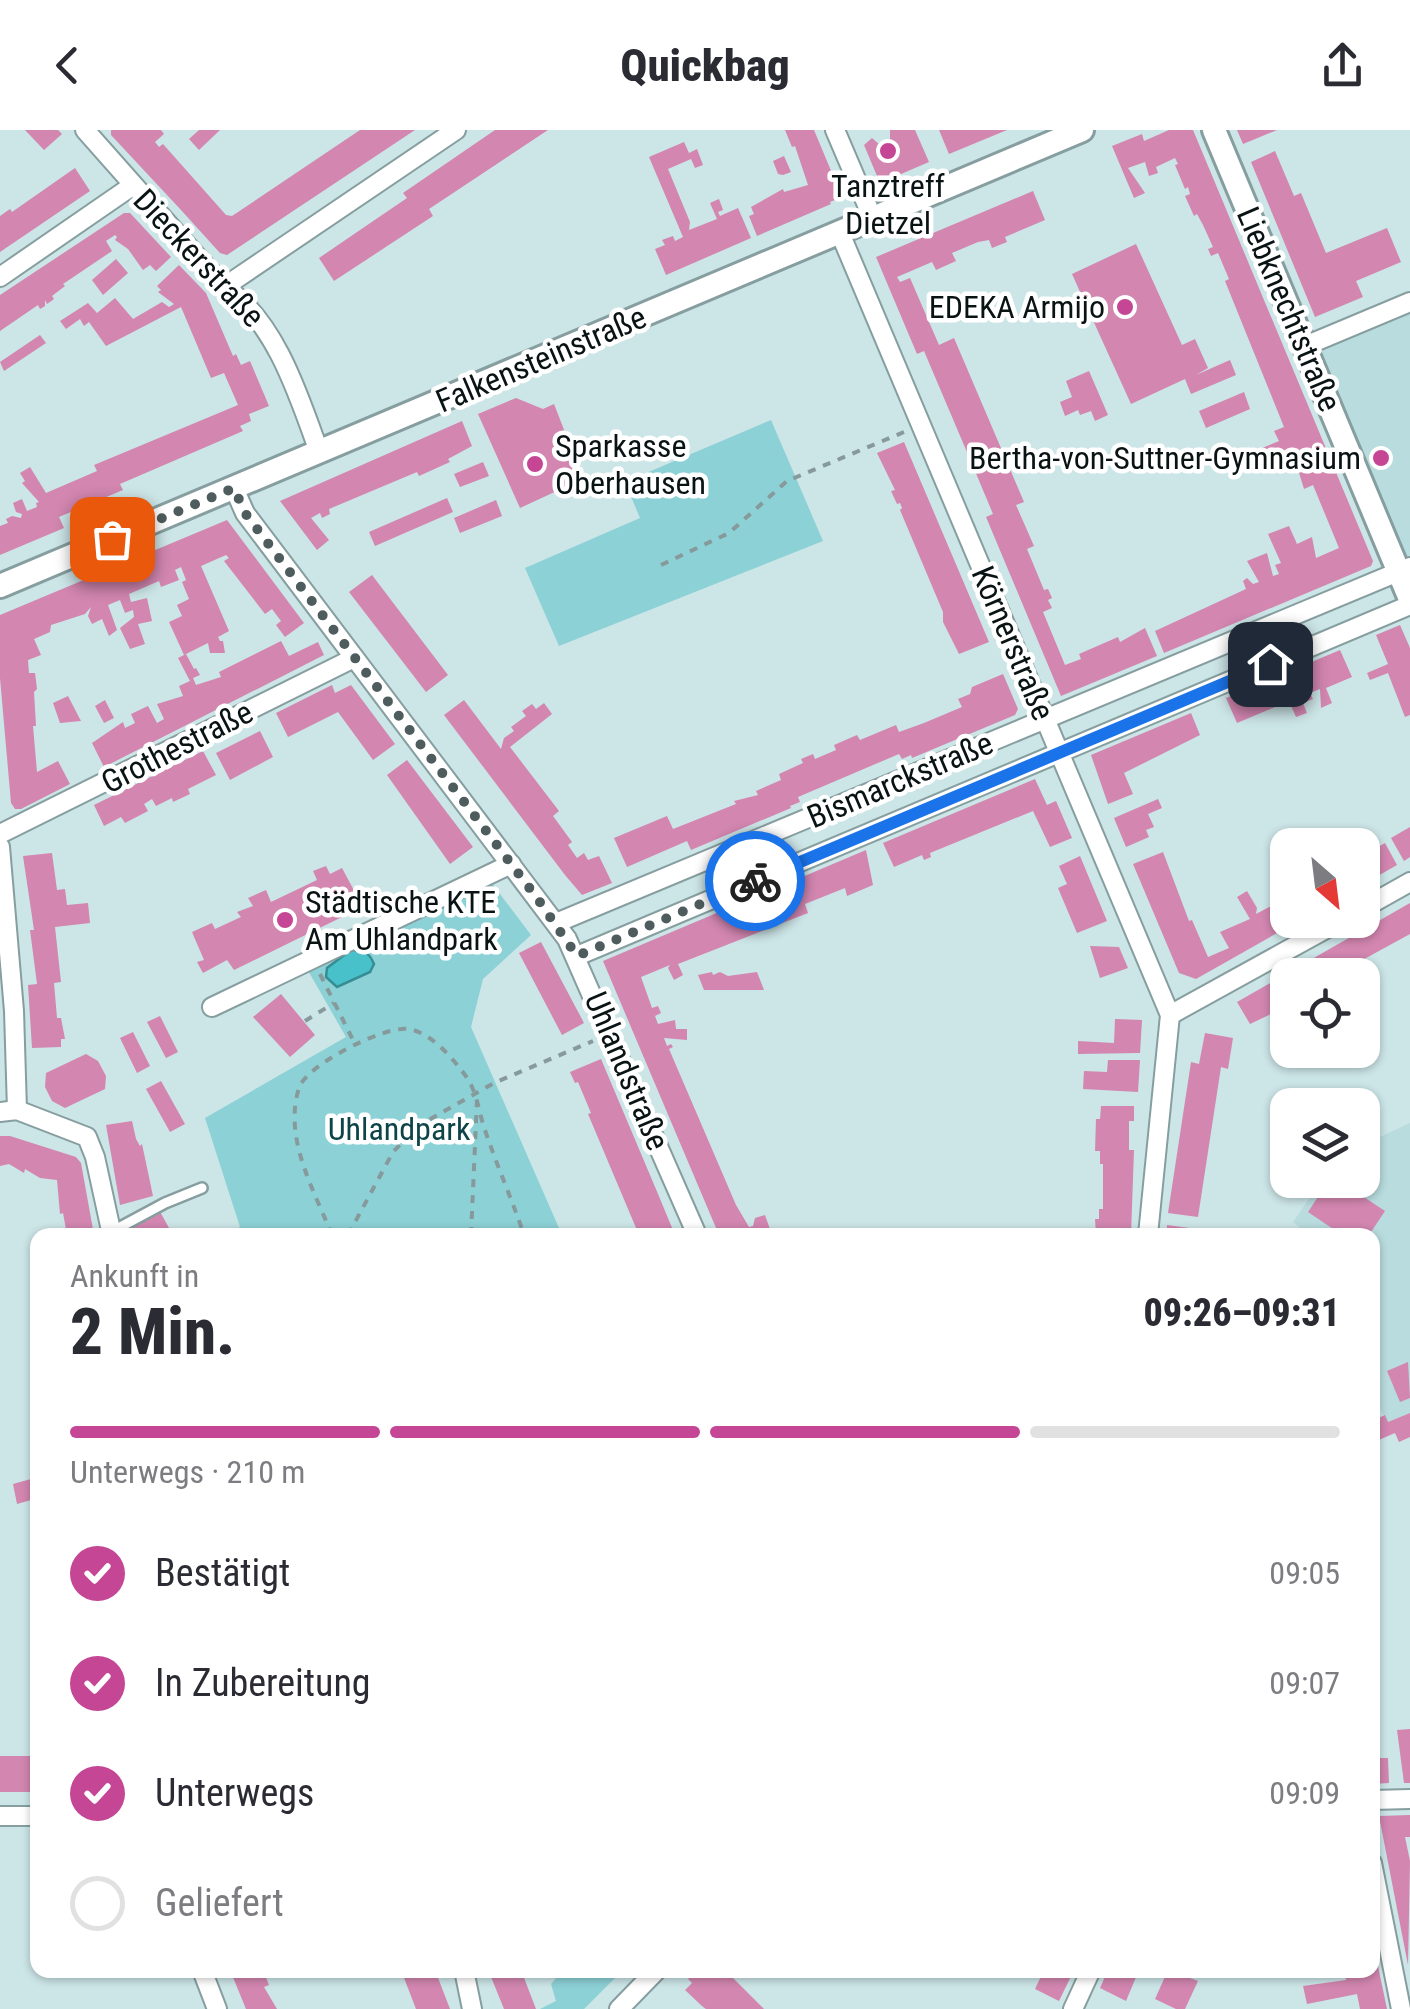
<!DOCTYPE html>
<html lang="de">
<head>
<meta charset="utf-8">
<style>
  :root { --surface:#fff; --page:#f2f2f3; --text:#2b2b33; --muted:#7c7c81; --line:#e1e1e2; --accent:#c44694 }
  body { margin:0; font-family:"Roboto Condensed",sans-serif; background:var(--page); color:var(--text); height:100vh; display:flex; flex-direction:column; font-size:38px; white-space:nowrap }
  * { box-sizing:border-box; margin:0 }
  p { font-size:32px; color:var(--muted) }
  .icon { flex:none; width:55px; height:55px; fill:none; stroke:currentColor; stroke-width:2; stroke-linecap:round; stroke-linejoin:round }
  .map { position:relative; flex:1; overflow:hidden }
  .panel { position:absolute; left:30px; top:1098px; width:1350px; height:750px; display:flex; flex-direction:column; background:var(--surface); border-radius:20px; box-shadow:0 2px 8px #0004 }
  .panel>* { flex:none }
  .needle { width:65px; rotate:152deg }
  .buttons { position:absolute; left:1270px; top:698px; display:grid; gap:20px }
  .buttons a { display:grid; place-items:center; width:110px; height:110px; border-radius:20px; background:var(--surface); box-shadow:0 2px 8px #0004; font-size:50px }
  .pin { position:absolute; display:grid; place-items:center; width:85px; height:85px; color:#fff; margin:-42px; border-radius:20px; box-shadow:0 5px 15px #0006 }
  .courier { position:absolute; display:grid; place-items:center; width:100px; height:100px; margin:-50px; border:8px solid #1a73e8; border-radius:50%; background:#fff; color:#222; box-shadow:0 2px 12px #0007 }
  .head em { font-style:normal; font-weight:800 }
  .head div { display:flex; flex-direction:column-reverse }
  .head { display:flex; align-items:center; justify-content:space-between; height:170px; padding:0 40px }
  h1 { font-size:65px; font-weight:800; line-height:75px }
  .bar { display:grid; grid-template-columns:repeat(4,1fr); gap:15px 10px; align-content:center; height:120px; padding:0 40px }
  .bar i { height:12px; border-radius:8px; background:var(--line) }
  .bar .current { background:var(--accent) }
  .bar p { grid-column:span 4 }
  ol { padding:0 40px; list-style:none }
  li { display:flex; align-items:center; gap:30px; height:110px }
  li p { margin-inline-start:auto }
  li .icon { padding:10px; border-radius:50%; background:var(--accent); color:#fff; stroke-width:4 }
  li:last-child { color:var(--muted) }
  li i { width:55px; height:55px; border:5px solid var(--line); border-radius:50% }
  header { display:flex; justify-content:space-between; align-items:center; height:130px; padding:0 40px; background:var(--surface); font-size:45px; font-weight:800 }
  .map>svg:first-child { display:block }
  .built { fill:#b9dcde }
  .green { fill:#8cd1d6 }
  .water { fill:#49c1ca; stroke:#368d93; stroke-width:2.5 }
  .building { fill:#d286b0 }
  .lines { fill:none; stroke-linecap:round; stroke-linejoin:round }
  .service-casing { stroke:#869e9f; stroke-width:14 }
  .minor-casing { stroke:#869e9f; stroke-width:22 }
  .tertiary-casing { stroke:#869e9f; stroke-width:28 }
  .path { stroke:#86999b; stroke-width:4; stroke-dasharray:8 8; stroke-linecap:butt }
  .service { stroke:#fff; stroke-width:9 }
  .minor { stroke:#fff; stroke-width:18 }
  .tertiary { stroke:#fff; stroke-width:22 }
  .done { stroke:#4e5c5e; stroke-width:10; stroke-dasharray:0 18 }
  .route { stroke:#1a73e8; stroke-width:12 }
  .poi-dot { fill:#c44694; stroke:#fff; stroke-width:4 }
  .labels { text-anchor:middle; dominant-baseline:central; stroke-width:9; stroke-linejoin:round; paint-order:stroke }
  .poi-label { font-size:32px; fill:#0a1314; stroke:#fff; text-anchor:end }
  .street-label { font-size:32px; fill:#0a1314; stroke:#fff }
  .park-label { font-size:32px; fill:#0d4448; stroke:#fff }
</style>
</head>
<body>
<header><svg class="icon" aria-label="back" viewBox="0 0 24 24"><path d="M15 5l-7 7 7 7"/></svg>Quickbag<svg class="icon" aria-label="share" viewBox="0 0 24 24"><path d="M12 15V3M7 8l5-5 5 5M5 13v7h14v-7"/></svg></header>
<div class="map">
<svg width="1410" height="1879" viewBox="0 0 1410 1879">
  <rect width="100%" height="100%" fill="#cce5e7"/>
  <g class="built">
    <path d="M1410,172V468L1305,216Z"/>
    <path d="M1410,993V1283L1388,1292L1373,1267L1372,1105H1309L1293,1092L1322,1050H1362L1363,1015Z"/>
  </g>
  <g class="green">
    <path d="M771,290L823,411L559,516L525,438L640,388L625,352Z"/>
    <path d="M485,744L531,805L483,849L471,897L562,1105H228L240,1097L205,988L346,907L306,837Z"/>
    <path d="M563,1840H623L584,1879H540L556,1871L551,1854Z"/>
  </g>
  <path class="water" d="M351,820C364,820 369,822 374,834L370,842L337,857L326,847L327,838Z"/>
  <g class="building">
    <path d="M25,0H58L62,4L44,20Z"/>
    <path d="M111,0H161L164,4L155,12L159,17L163,14L226,85L232,86L360,0H415L227,125L220,123L181,80L111,5Z"/>
    <path d="M199,0H220L199,20L189,9Z"/>
    <path d="M495,0H548L429,79L433,86L334,151L319,128L407,68L403,63Z"/>
    <path d="M785,0H814L842,67L830,72L831,74L757,106L749,86L754,84L751,77L783,59L784,62L808,55L795,16L792,17Z"/>
    <path d="M890,0H915L929,32L880,53L864,15L872,8L880,15L890,10Z"/>
    <path d="M939,0H1007L949,24Z"/>
    <path d="M1169,0H1193L1373,431L1371,436L1164,523L1155,501L1246,459L1243,451L1247,448L1253,454L1259,452L1247,431L1267,423L1273,446L1279,444L1275,435L1281,433L1268,404L1289,396L1297,414L1312,407L1316,428L1339,418L1313,355L1304,359L1296,333L1288,320L1250,336L1245,325L1279,311L1274,301L1284,297L1225,151L1229,149L1218,123L1211,126L1208,119L1213,117L1203,95L1197,84L1194,86L1185,66L1190,64L1188,57L1185,59L1175,35L1178,34L1175,28L1156,37L1158,43L1149,46L1145,32L1128,38L1145,63L1134,68L1112,16L1142,4L1144,11Z"/>
    <path d="M1237,0H1277L1243,14Z"/>
    <path d="M684,12L689,23L697,19L703,35L695,38L691,29L668,39L690,92L689,100L717,89L710,73L719,69L723,80L718,82L720,86L738,78L751,108L666,145L655,119L665,115L662,110L673,106L675,111L683,107L649,27Z"/>
    <path d="M1275,21L1294,66L1301,63L1326,123L1387,98L1401,132L1356,151L1363,167L1315,187L1251,32Z"/>
    <path d="M784,26L791,42L783,45L778,44L773,31Z"/>
    <path d="M75,38L90,61L0,122V86L10,79L12,82Z"/>
    <path d="M1033,61L1045,90L1005,107L1007,112L992,118L989,110L978,112L952,123L956,131L936,140L932,132L897,147L900,152L910,148L939,215L954,208L1024,372L1016,375L1034,416L1027,419L1044,460L1048,459L1052,468L1048,470L1052,478L1043,482L1065,535L1081,529L1079,524L1118,507L1120,512L1145,498L1157,526L1061,566L986,387L993,384L975,341L924,221L917,224L876,127Z"/>
    <path d="M124,83H130L171,127L156,141L150,135L143,140L128,119L115,110L117,107L115,105L106,111L112,121L63,154L65,156L52,166L54,169L47,174L45,170V176L40,179L38,175L0,201V165Z"/>
    <path d="M1136,114L1182,215L1195,209L1208,238L1196,245L1230,230L1236,245L1191,264L1185,249L1131,274L1072,144Z"/>
    <path d="M116,129L128,143L103,165L92,150Z"/>
    <path d="M179,135L206,163L233,226L236,224L241,235L250,231L269,276L249,284L251,291L240,296L243,301L120,354L123,360L59,387L64,398L0,425V396L8,393L6,389L12,386L21,388L22,384L16,382L13,373L22,369L27,381L37,377L36,373L39,372L22,353L25,351L20,343L30,337L46,363L97,341L94,335L238,275L224,243L211,248L181,177L106,216L89,192L84,196L80,189L66,199L60,191L88,173L97,183L115,168L133,189L162,172L169,177L174,174L158,162L161,160L157,156Z"/>
    <path d="M40,205L46,213L4,241L0,232Z"/>
    <path d="M1089,241L1108,285L1095,291L1091,281L1080,285L1078,280L1065,286L1060,272L1072,267L1066,251Z"/>
    <path d="M1244,262L1250,279L1206,298L1199,281Z"/>
    <path d="M516,268L543,279L554,274L568,310L564,320L576,348L574,353L520,378L478,284Z"/>
    <path d="M462,291L472,316L448,329L450,332L419,346L417,342L329,379L330,384L322,388L320,383L311,388L329,410L317,420L280,371Z"/>
    <path d="M904,312L989,512L959,524L943,492V482L900,380L902,378L900,373L897,374L891,361L895,360L877,323Z"/>
    <path d="M483,332L489,346L460,357L454,344Z"/>
    <path d="M447,368L453,382L375,416L369,402Z"/>
    <path d="M496,370L502,386L460,403L454,388Z"/>
    <path d="M227,390L304,493L285,507L276,495L281,491L272,479L265,484L224,431L229,428L226,425L201,436L229,501L218,507L220,511H223L225,523H210L208,513L184,525L169,492L182,486L177,475L189,469L182,452L186,450L181,437L175,440L179,450L161,457L159,451L129,464L131,472L147,468L152,491L138,494L145,514L130,519L120,498L134,487L133,480L125,483L120,470L108,475L117,500L109,506L102,489L92,494L88,486L91,477L85,484L51,495L50,502L34,509L41,525L28,530L29,543H35L37,559L34,562L36,596H33L37,642L58,631L70,654L21,679H15L11,673L0,548V485Z"/>
    <path d="M372,445L448,545L426,562L349,462Z"/>
    <path d="M1400,495L1410,518V585L1405,587L1388,543L1370,550L1367,543L1388,534L1376,505Z"/>
    <path d="M281,511L289,526L318,512L324,525L104,637L92,613L123,592L125,598L135,593L131,584L148,576L157,593L164,589L157,574L183,566L179,556L190,551L178,528L186,524L194,539L196,538L200,545L193,548L196,555L221,547L219,542Z"/>
    <path d="M1340,520L1352,547L1326,558L1332,573L1321,578L1320,559L1310,563L1313,569L1303,573L1307,583L1296,587L1289,571L1285,576L1280,575L1237,593L1226,568Z"/>
    <path d="M1003,544L1018,579L1015,585L912,628L911,625L902,629L899,624L859,641L798,667L800,672L790,676L791,678L691,720L687,711L627,737L614,708L667,686L673,699L736,674L734,671L758,665L756,661L781,650L779,644L803,633L801,629L813,624L815,629L836,620L834,615L857,605L860,610L896,595L899,602L924,593L962,577L958,569L970,564L972,557Z"/>
    <path d="M332,555L335,563L351,555L395,614L373,630L338,582L288,607L276,583Z"/>
    <path d="M68,566L81,591L60,593L53,573Z"/>
    <path d="M105,570L114,588L104,593L95,576Z"/>
    <path d="M464,570L501,619L504,608L514,601L511,597L526,586L522,581L532,574L536,579L544,573L552,584L510,617L559,681L553,686L572,712L568,715L577,728L584,723L588,730L599,726L612,753L582,765L565,745L444,585Z"/>
    <path d="M1191,583L1200,605L1124,643L1133,664L1108,674L1091,625Z"/>
    <path d="M260,601L273,627L230,650L216,623Z"/>
    <path d="M203,621L216,645L188,659L190,664L173,672L172,668L156,676L152,669L144,674L148,681L125,693L121,687L104,696L94,675Z"/>
    <path d="M407,630L473,717L450,734L387,645Z"/>
    <path d="M1035,649L1047,675L1056,671L1072,708L1050,717L1033,681L930,723L931,727L924,730L922,725L894,737L883,713Z"/>
    <path d="M1158,669L1162,678L1148,684L1154,697L1146,700L1149,707L1126,717L1114,688Z"/>
    <path d="M1410,697V727L1404,731L1391,708Z"/>
    <path d="M1385,713L1397,735L1362,755V726Z"/>
    <path d="M866,720L873,755L847,766L845,758L805,774L808,783L678,834L683,845L674,850L668,838L670,835L641,847L652,878L658,876L661,883L655,886L658,894L675,890L676,899H687V910L664,908L667,916L671,914L673,917L669,919L736,1075L749,1097L753,1096L755,1088L765,1085L772,1105H719L603,831Z"/>
    <path d="M1163,722L1189,791L1192,790L1208,827L1229,818L1220,802L1250,789L1237,767L1247,761L1257,778L1256,784L1282,770L1279,765L1288,761V790H1300L1196,849L1179,843L1133,734Z"/>
    <path d="M52,723L57,760L65,759L67,775L88,773L90,793L55,797L61,852L54,853L57,888H61L65,909H61V917L32,918L28,855L37,854L30,800H34L23,726Z"/>
    <path d="M1080,726L1107,791L1077,803L1058,758L1067,754L1059,736Z"/>
    <path d="M326,736L330,744L342,738L357,766L337,776L342,787L234,840L227,830L203,843L197,832L204,830L192,802L212,793L215,799L241,787L237,782L253,776L248,768L266,760L271,772L317,750L313,741Z"/>
    <path d="M1410,773V804L1335,845H1288V876L1250,894L1237,872Z"/>
    <path d="M541,812L584,893L562,905L519,823Z"/>
    <path d="M1090,816L1119,817L1128,838L1100,848Z"/>
    <path d="M712,842L713,845L720,842L728,846L757,842L764,860H704L698,845Z"/>
    <path d="M281,864L315,905L290,927L253,887Z"/>
    <path d="M160,886L178,922L166,928L147,892Z"/>
    <path d="M1115,889L1142,890L1140,923L1078,924V911L1114,913Z"/>
    <path d="M133,902L150,936L137,943L120,908Z"/>
    <path d="M1205,903L1233,908L1228,939L1221,937L1198,1087L1168,1083L1191,932L1199,934Z"/>
    <path d="M86,924L98,931L106,946L105,959L65,978L52,971L45,957L46,943Z"/>
    <path d="M601,929L658,1064L675,1105H639L588,984L591,983L578,952L575,953L570,942Z"/>
    <path d="M1108,930H1140L1138,962L1083,959L1084,941L1107,942Z"/>
    <path d="M161,951L185,994L170,1002L146,959Z"/>
    <path d="M1101,976H1134V991H1129V1020H1134L1131,1105H1096L1095,1089H1099V1079H1103V1034H1100V1021H1095L1096,989H1100Z"/>
    <path d="M132,991L136,1009L140,1016L142,1014L153,1066L120,1075L106,995Z"/>
    <path d="M0,1006H10L76,1027L81,1033L94,1105H67L63,1083L60,1084L57,1050L40,1048L25,1039L24,1043L9,1034L0,1036Z"/>
    <path d="M1329,1050H1338L1385,1081L1369,1105H1342L1308,1082Z"/>
    <path d="M159,1080L173,1105H138L133,1095Z"/>
    <path d="M1167,1095L1197,1099V1105H1167Z"/>
    <path d="M1408,1232L1410,1268L1400,1272L1387,1241Z"/>
    <path d="M1410,1283V1307L1399,1312L1395,1303L1372,1313V1291L1385,1285L1388,1292Z"/>
    <path d="M38,1347V1368L17,1374L13,1354Z"/>
    <path d="M1410,1599V1653H1404L1397,1600Z"/>
    <rect x="0" y="1626" width="38" height="36"/>
    <path d="M1372,1628H1388L1389,1653L1372,1654Z"/>
    <path d="M1410,1685V1707H1405L1410,1731L1408,1835L1379,1686Z"/>
    <path d="M1374,1817L1387,1879H1360L1357,1864L1307,1874L1303,1856L1346,1850L1345,1843L1348,1840H1372Z"/>
    <path d="M230,1840H257L260,1847L265,1845L269,1855L264,1857L277,1879H246Z"/>
    <path d="M401,1840H435L450,1879H416Z"/>
    <path d="M509,1840H521L536,1879H504L491,1847Z"/>
    <path d="M698,1840H725L764,1879H706L702,1876L685,1860L692,1853L688,1849Z"/>
    <path d="M1044,1840H1074L1059,1871L1035,1859Z"/>
    <path d="M1108,1840H1139L1126,1871L1100,1858Z"/>
    <path d="M1168,1840L1198,1851L1185,1879H1176L1155,1869Z"/>
  </g>
  <g class="lines">
    <g class="service-casing">
      <path id="service" d="M111,1102L165,1073L202,1058"/>
    </g>
    <g class="minor-casing">
      <g id="minor">
        <path d="M85,0L224,157C275,190 299,266 319,322"/>
        <path d="M835,0L873,89"/>
        <path d="M840,103L1170,885L1148,1105"/>
        <path d="M0,147L132,56"/>
        <path d="M224,157L456,0"/>
        <path d="M1305,216L1410,172"/>
        <path d="M234,358L245,383L567,809L697,1105"/>
        <path d="M0,704L354,528"/>
        <path d="M0,717L14,881L17,980"/>
        <path d="M1362,779L1410,752"/>
        <path d="M556,793L1410,437"/>
        <path d="M577,826L1410,475"/>
        <path d="M212,877L511,734"/>
        <path d="M1170,885L1342,790"/>
        <path d="M0,982L17,980L87,1007L95,1027L112,1105"/>
        <path d="M1372,1670L1410,1669"/>
        <path d="M0,1686H38"/>
        <path d="M1372,1733L1401,1879"/>
        <path d="M202,1840L217,1879"/>
        <path d="M464,1840L472,1879"/>
        <path d="M619,1879L657,1840"/>
        <path d="M1073,1879L1091,1840"/>
      </g>
    </g>
    <g class="tertiary-casing">
      <g id="tertiary">
        <path d="M1214,0L1410,469"/>
        <path d="M0,456L1082,0"/>
      </g>
    </g>
    <g class="path">
      <path d="M661,435L729,403L787,351L904,302"/>
      <path d="M320,844L356,916"/>
      <path d="M305,891L334,873"/>
      <path d="M332,1105C314,1060 283,1008 299,958C306,935 385,895 409,899C430,903 449,924 462,941C477,959 477,976 484,997C496,1034 512,1069 524,1105"/>
      <path d="M348,1105L393,1022L418,996L494,953L593,911"/>
      <path d="M471,1105L477,970"/>
    </g>
    <use href="#service" class="service"/>
    <use href="#minor" class="minor"/>
    <use href="#tertiary" class="tertiary"/>
  </g>
  <g class="lines">
    <path class="done" d="M112,409L234,358L245,383L537,768L577,826L755,751"/>
    <path class="route" d="M755,751L1270,534"/>
  </g>
  <g class="poi-dot">
    <circle cx="888" cy="21" r="10"/>
    <circle cx="1125" cy="177" r="10"/>
    <circle cx="1381" cy="328" r="10"/>
    <circle cx="535" cy="334" r="10"/>
    <circle cx="285" cy="790" r="10"/>
  </g>
  <g class="labels">
    <g class="poi-label">
      <text x="888" y="56" text-anchor="middle">Tanztreff<tspan x="888" dy="37">Dietzel</tspan></text>
      <text x="1105" y="177">EDEKA Armijo</text>
      <text x="555" y="316" text-anchor="start">Sparkasse<tspan x="555" dy="37">Oberhausen</tspan></text>
      <text x="1361" y="328">Bertha-von-Suttner-Gymnasium</text>
      <text x="305" y="772" text-anchor="start">Städtische KTE<tspan x="305" dy="37">Am Uhlandpark</tspan></text>
    </g>
    <g class="street-label">
      <text transform="translate(199 128) rotate(47)">Dieckerstraße</text>
      <text transform="translate(1289 179) rotate(67)">Liebknechtstraße</text>
      <text transform="translate(541 229) rotate(-23)">Falkensteinstraße</text>
      <text transform="translate(1013 513) rotate(67)">Körnerstraße</text>
      <text transform="translate(177 617) rotate(-27)">Grothestraße</text>
      <text transform="translate(900 650) rotate(-23)">Bismarckstraße</text>
      <text transform="translate(627 941) rotate(67)">Uhlandstraße</text>
    </g>
    <g class="park-label">
      <text x="399" y="999">Uhlandpark</text>
    </g>
  </g>
</svg>
<div class="buttons">
<a><svg class="needle" viewBox="-14 -14 28 28"><path d="M0-13l5 13h-10z" fill="#e53935"/><path d="M0 13l5-13h-10z" fill="#7c7c81"/></svg></a>
<a><svg class="icon" aria-label="locate" viewBox="0 0 24 24"><circle cx="12" cy="12" r="6"/><path d="M12 2v4M12 18v4M2 12h4M18 12h4"/></svg></a>
<a><svg class="icon" aria-label="layers" viewBox="0 0 24 24"><path d="M12 4l9 5-9 5-9-5zM3 14l9 5 9-5"/></svg></a>
</div>
<div class="pin" style="left:112px;top:409px;background:#ea580c"><svg class="icon" aria-label="bag" viewBox="0 0 24 24"><path d="M5 8h14l-1 12H6zM9 8a3 3 0 0 1 6 0"/></svg></div>
<div class="pin" style="left:1270px;top:534px;background:#1f2937"><svg class="icon" aria-label="home" viewBox="0 0 24 24"><path d="M3 11l9-7 9 7M6 9v11h12V9"/></svg></div>
<div class="courier" style="left:755px;top:751px"><svg class="icon" aria-label="bike" viewBox="0 0 24 24"><circle cx="6" cy="16" r="4"/><circle cx="18" cy="16" r="4"/><path d="M6 16l4-8h5l3 8M10 8l3 8H6M13 5h3"/></svg></div>
<section class="panel">
<div class="head"><div><h1>2 Min.</h1><p>Ankunft in</p></div><em>09:26–09:31</em></div>
<div class="bar"><i class="current"></i><i class="current"></i><i class="current"></i><i></i><p>Unterwegs · 210 m</p></div>
<ol>
<li><svg class="icon" aria-label="check" viewBox="0 0 24 24"><path d="M5 12l5 5 9-10"/></svg>Bestätigt<p>09:05</p></li>
<li><svg class="icon" aria-label="check" viewBox="0 0 24 24"><path d="M5 12l5 5 9-10"/></svg>In Zubereitung<p>09:07</p></li>
<li><svg class="icon" aria-label="check" viewBox="0 0 24 24"><path d="M5 12l5 5 9-10"/></svg>Unterwegs<p>09:09</p></li>
<li><i></i>Geliefert</li>
</ol>
</section>
</div>
</body>
</html>
